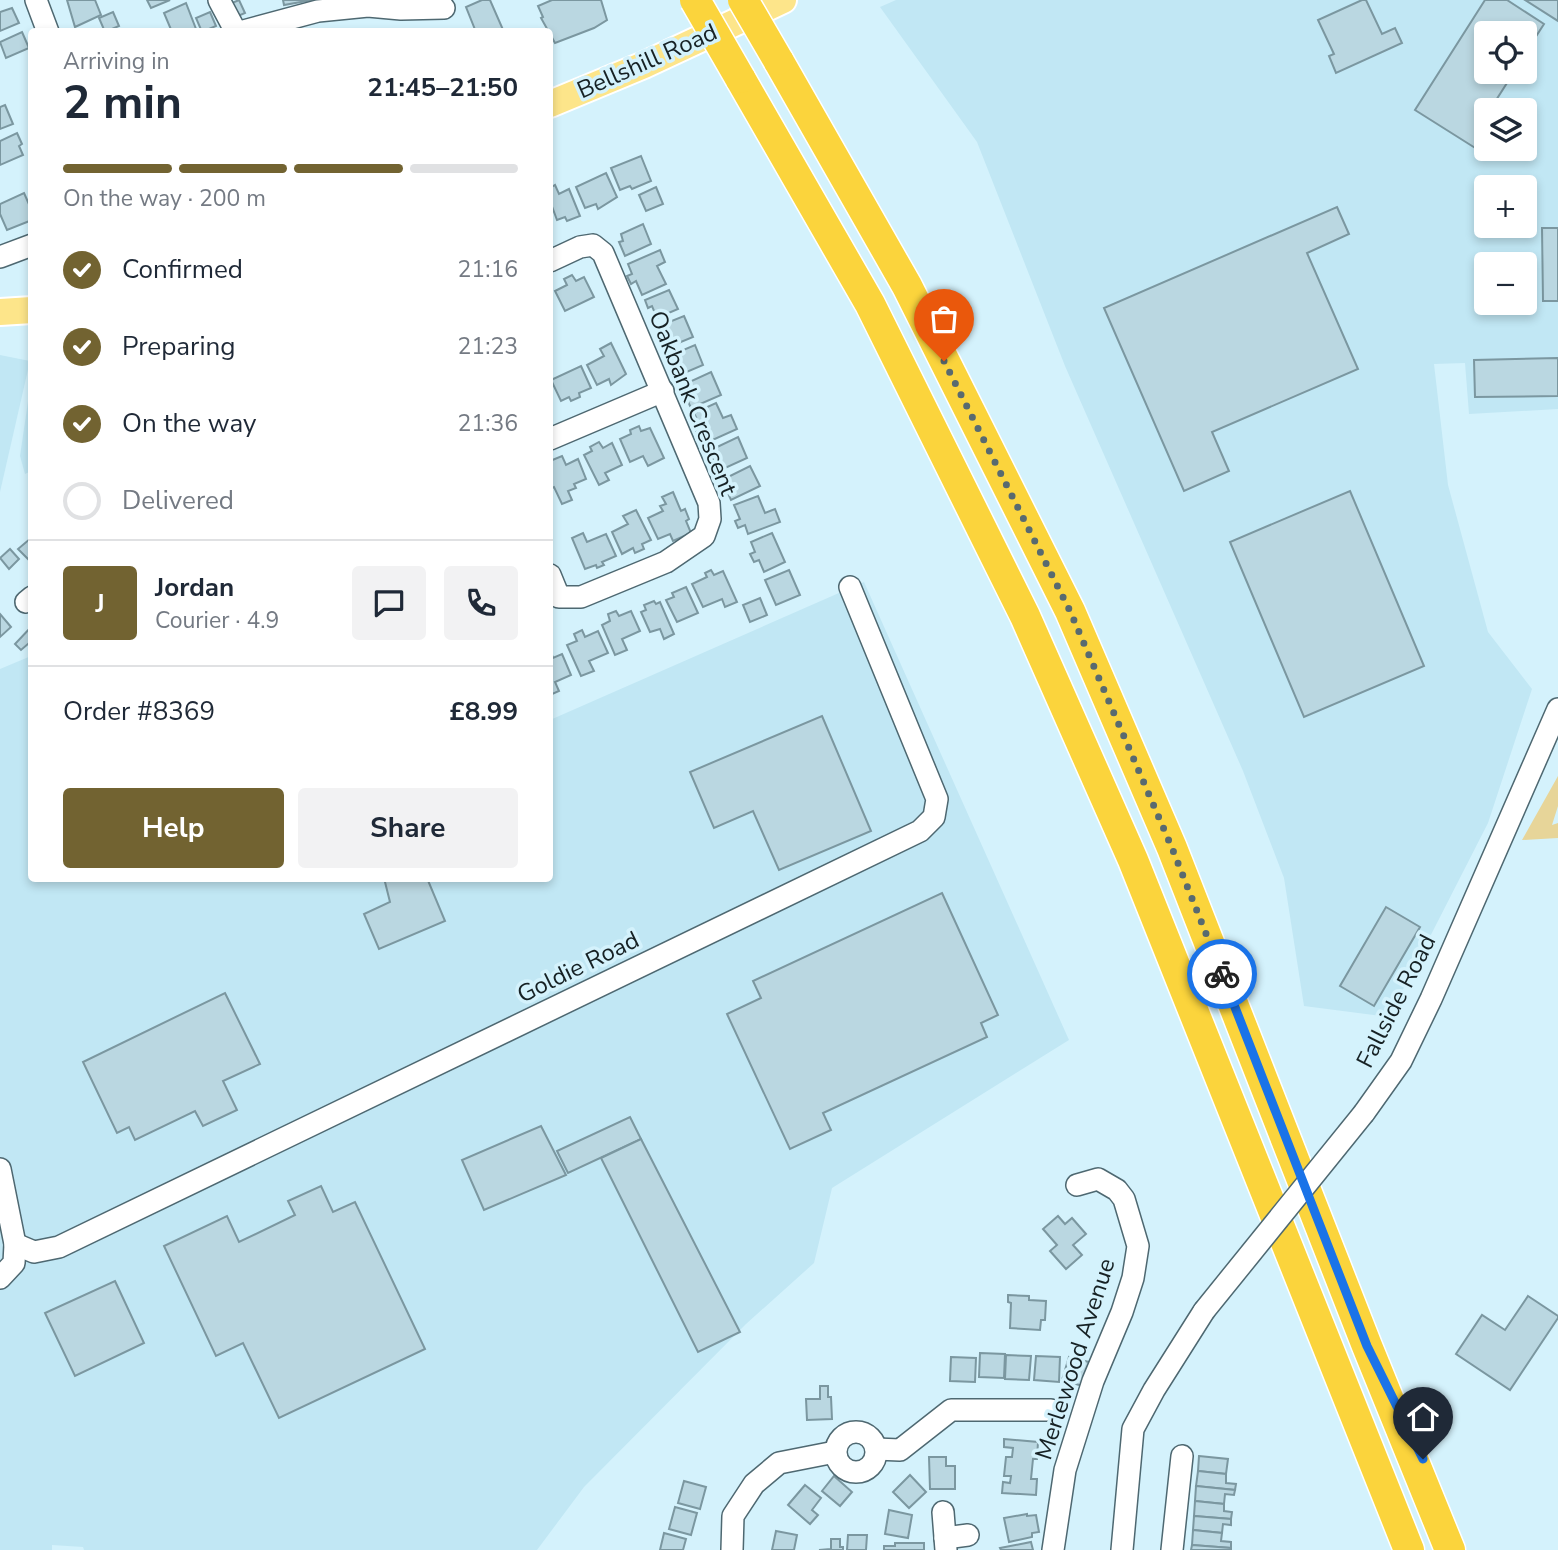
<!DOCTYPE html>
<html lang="en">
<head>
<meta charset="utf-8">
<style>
  :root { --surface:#fff; --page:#f2f2f3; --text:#1f2937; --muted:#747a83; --line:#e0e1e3; --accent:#726331 }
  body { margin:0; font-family:"Nunito Sans",sans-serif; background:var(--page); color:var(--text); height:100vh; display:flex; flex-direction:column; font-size:26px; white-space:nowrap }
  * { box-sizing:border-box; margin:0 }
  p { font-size:23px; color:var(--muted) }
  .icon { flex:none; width:38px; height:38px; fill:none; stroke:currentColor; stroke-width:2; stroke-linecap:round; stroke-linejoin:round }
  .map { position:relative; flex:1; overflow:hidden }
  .panel { position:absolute; left:28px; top:28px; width:525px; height:854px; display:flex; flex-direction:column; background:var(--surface); border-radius:7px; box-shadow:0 4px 10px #0003 }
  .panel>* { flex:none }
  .tools { position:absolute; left:1474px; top:21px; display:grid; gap:14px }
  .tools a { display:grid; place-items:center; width:63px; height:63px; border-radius:7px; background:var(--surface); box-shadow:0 4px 10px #0003; font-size:35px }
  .pin { position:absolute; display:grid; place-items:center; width:60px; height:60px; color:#fff; margin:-72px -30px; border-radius:50% 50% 50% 0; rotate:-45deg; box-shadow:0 0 7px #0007 }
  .pin .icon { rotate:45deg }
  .courier { position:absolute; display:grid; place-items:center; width:70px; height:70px; margin:-35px; border:5px solid #1a73e8; border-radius:50%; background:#fff; color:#222; box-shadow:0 2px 9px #0007 }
  .head em { font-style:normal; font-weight:700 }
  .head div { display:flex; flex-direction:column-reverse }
  .head { display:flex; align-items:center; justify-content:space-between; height:119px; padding:0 35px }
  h1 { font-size:46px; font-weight:700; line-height:52px }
  .bar { display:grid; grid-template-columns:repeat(4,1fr); gap:10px 7px; align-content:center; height:84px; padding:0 35px }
  .bar i { height:9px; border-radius:5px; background:var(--line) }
  .bar .selected { background:var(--accent) }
  .bar p { grid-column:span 4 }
  .line { display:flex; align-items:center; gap:18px; padding:0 35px; border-top:2px solid var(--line) }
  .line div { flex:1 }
  .round { display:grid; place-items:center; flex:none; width:74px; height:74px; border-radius:7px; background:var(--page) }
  ol { padding:0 35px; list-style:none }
  li { display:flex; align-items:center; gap:21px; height:77px }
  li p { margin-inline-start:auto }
  li .icon { padding:7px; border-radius:50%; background:var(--accent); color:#fff; stroke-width:4 }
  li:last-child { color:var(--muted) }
  li i { width:38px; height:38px; border:4px solid var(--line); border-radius:50% }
  .button { display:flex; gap:14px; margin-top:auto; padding:14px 35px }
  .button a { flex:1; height:80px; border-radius:7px; background:var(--accent); color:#fff; font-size:28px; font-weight:700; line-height:80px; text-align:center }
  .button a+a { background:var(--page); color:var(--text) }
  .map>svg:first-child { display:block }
  .built { fill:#c1e7f4; fill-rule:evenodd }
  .green { fill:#e7d599 }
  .building { fill:#bad7e1; stroke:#7b97a0; stroke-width:2 }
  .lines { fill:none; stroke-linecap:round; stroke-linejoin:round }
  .minor-casing { stroke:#4e6871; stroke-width:24 }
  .major-casing { stroke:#fff; stroke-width:30 }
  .highway-casing { stroke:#fff; stroke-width:33 }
  .minor { stroke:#fff; stroke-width:21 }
  .major { stroke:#fde58a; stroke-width:26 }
  .highway { stroke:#fbd43c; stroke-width:30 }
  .minor-bridge-casing { stroke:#4e6871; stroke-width:24; stroke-linecap:butt }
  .highway-bridge-casing { stroke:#fff; stroke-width:33; stroke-linecap:butt }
  .minor-bridge { stroke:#fff; stroke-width:21 }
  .highway-bridge { stroke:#fbd43c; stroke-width:30 }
  .done { stroke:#586a70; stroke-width:7; stroke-dasharray:0 12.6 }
  .route { stroke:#1a73e8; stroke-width:9 }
  .labels { text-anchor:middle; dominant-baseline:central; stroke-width:7; stroke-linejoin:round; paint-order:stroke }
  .street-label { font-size:24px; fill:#162124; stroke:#d4f2fc }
</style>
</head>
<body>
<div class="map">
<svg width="1558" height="1550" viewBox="0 0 1558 1550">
  <rect width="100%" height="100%" fill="#d4f2fc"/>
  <g class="built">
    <path d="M896,0H1558V409L1469,414L1465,363L1434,364L1448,485L1488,632L1532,689L1488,823L1389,1017L1304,1006L1284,878L1243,771L1065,366L977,142L880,7ZM1486,33H1524V72H1486ZM1486,110H1524V149H1486ZM1486,187H1524V226H1486ZM1486,264H1524V303H1486Z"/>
    <path d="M0,355L30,361L0,492Z"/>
    <path d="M31,381V471L25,474L20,456Z"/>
    <path d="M864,582L1069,1040L832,1188L814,1263L746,1324L584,1487L537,1550H84L83,1547L52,1545V1550H0V669L31,656L32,878H550V720Z"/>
  </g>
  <path class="green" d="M1558,776V806L1552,825L1558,823V838L1522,840Z"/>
  <g class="building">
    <path d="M67,0H95L101,15L75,27Z"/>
    <path d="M147,0H170L151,8Z"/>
    <path d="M239,0L245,13L231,19L225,6Z"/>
    <path d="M283,0H312L284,5Z"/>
    <path d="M482,0H490L504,32H476L466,7Z"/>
    <path d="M552,0H601L607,20L594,28L555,43L541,18L543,17L538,6Z"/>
    <path d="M1362,0H1366L1382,34L1395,28L1402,43L1336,73L1329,56L1334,54L1318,20Z"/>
    <path d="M1485,0H1507L1544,24L1524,55V33H1486V72H1514L1493,105L1502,110H1486V143L1480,151L1415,110Z"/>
    <path d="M1525,0H1558V21Z"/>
    <path d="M186,3L196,29L172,32L164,13Z"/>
    <path d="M12,8L19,23L0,31V12Z"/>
    <path d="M113,12L119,26L105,32L99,18Z"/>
    <path d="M210,12L216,26L202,32L196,18Z"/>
    <path d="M22,32L29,48L6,58L0,42Z"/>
    <path d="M5,105L13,124L0,129V107Z"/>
    <path d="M17,133L22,144L19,146L23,155L0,165V141Z"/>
    <path d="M641,156L651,181L632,189L630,186L620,190L611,168Z"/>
    <path d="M606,173L617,197L598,209L596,204L585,208L576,187Z"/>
    <path d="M555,185L559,194L569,189L580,216L567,221L565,217L557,220L550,201V188Z"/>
    <path d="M656,187L663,204L646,211L639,195Z"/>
    <path d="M24,193L32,211V220L7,230L0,214V204Z"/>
    <path d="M1337,207L1349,234L1307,253L1358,369L1212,432L1229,471L1184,491L1104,308Z"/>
    <path d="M643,224L651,244L625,256L619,242L623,241L621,234Z"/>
    <path d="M1542,228H1558V301H1543Z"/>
    <path d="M660,250L665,262L657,266L666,284L642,295L636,281L631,284L627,276L632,274L628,264Z"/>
    <path d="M572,275L576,281L584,277L594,297L565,311L555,291L567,285L564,279Z"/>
    <path d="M669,290L678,309L657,318L652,306L648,308L645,300Z"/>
    <path d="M684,316L693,337L664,349L658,335L662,334L659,326Z"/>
    <path d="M611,343L626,374L611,385L609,379L597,385L587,365L604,356L600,349Z"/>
    <path d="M695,345L703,365L682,374L679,367L674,369L669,356Z"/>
    <path d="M1558,358V396L1475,397L1474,360Z"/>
    <path d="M581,366L591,388L579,393L580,397L571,401L569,397L561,401L551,380Z"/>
    <path d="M711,372L721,395L691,408L684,393L688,391L685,384Z"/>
    <path d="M716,403L723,418L731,415L737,429L706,443L702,433L698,435L695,428L700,426L694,413Z"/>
    <path d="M639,426L641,431L650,428L664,458L648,466L643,456L630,462L620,439L631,434L630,430Z"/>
    <path d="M738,437L747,458L723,469L720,462L715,464L710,453L716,450L715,448Z"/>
    <path d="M599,442L603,448L612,443L622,465L605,473L609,480L599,485L584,455L592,451L590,447Z"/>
    <path d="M562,456L566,465L578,459L586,479L574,484L576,488L568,491L572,500L562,504L554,487L550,489V461Z"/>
    <path d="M750,466L760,486L731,500L725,487L731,484L728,477Z"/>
    <path d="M1350,491L1424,666L1304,717L1230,542Z"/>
    <path d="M673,492L681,511L685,509L689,519L686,521L691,533L673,541L670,534L658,539L648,518L663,511L660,506L666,504L662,497Z"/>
    <path d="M758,496L765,513L775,509L780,522L748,534L745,525L738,528L735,521L740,519L734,505Z"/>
    <path d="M636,510L651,540L642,544L644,549L635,553L633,548L622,554L612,532L628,524L623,516Z"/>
    <path d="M583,533L587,542L606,534L616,556L602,562L604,565L597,568L596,565L585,569L572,538Z"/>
    <path d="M772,533L785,562L764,572L759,560L754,562L750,554L755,552L751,542Z"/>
    <path d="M31,538L32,539V563L18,549Z"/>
    <path d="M10,549L19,559L9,569L0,558Z"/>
    <path d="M711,570L714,575L723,571L737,602L725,607L722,599L703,607L692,584L707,577L705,573Z"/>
    <path d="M789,570L800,595L776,605L765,580Z"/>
    <path d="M686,587L698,613L677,622L666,600L674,597L672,593Z"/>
    <path d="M760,598L767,615L750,622L743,605Z"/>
    <path d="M654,601L656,604L660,602L674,634L664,639L660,629L650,632L641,612L646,610L644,605Z"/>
    <path d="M616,611L619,616L631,611L640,631L622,639L627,650L615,655L602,625L610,621L608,614Z"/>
    <path d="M0,614L11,627L0,637Z"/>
    <path d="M32,626V646L29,643L21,650L15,644Z"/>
    <path d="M582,630L585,637L598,631L608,653L589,661L594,671L581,676L567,645L577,641L574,634Z"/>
    <path d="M562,654L571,675L555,682L559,691L550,695V656L552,655L553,658Z"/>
    <path d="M822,716L871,831L779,870L753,811L714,828L690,772Z"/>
    <path d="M384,878H427L445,921L379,949L364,914L390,902Z"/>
    <path d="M942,893L998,1015L981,1023L987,1037L823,1113L831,1130L790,1149L727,1014L761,998L753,981Z"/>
    <path d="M1386,907L1420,927L1374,1006L1340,986Z"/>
    <path d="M225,993L260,1064L223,1081L237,1110L203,1126L195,1111L135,1140L129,1127L117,1133L83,1062Z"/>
    <path d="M630,1117L641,1139L568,1173L557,1151Z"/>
    <path d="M541,1126L566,1175L484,1210L462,1160Z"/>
    <path d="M641,1139L740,1332L698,1352L601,1158Z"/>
    <path d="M321,1186L333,1212L355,1202L425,1349L279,1418L243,1343L216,1356L164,1246L227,1216L239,1242L295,1215L288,1201Z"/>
    <path d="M1058,1216L1065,1224L1072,1218L1086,1234L1073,1245L1082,1255L1066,1269L1050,1251L1057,1245L1043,1229Z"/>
    <path d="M115,1281L144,1343L75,1376L45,1313Z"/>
    <path d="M1008,1295L1029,1296V1300L1046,1301L1045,1320H1041L1040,1330L1010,1328L1011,1303L1008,1302Z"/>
    <path d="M1528,1296L1558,1316V1318L1510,1390L1456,1354L1482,1315L1505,1330Z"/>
    <path d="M980,1353L1005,1354L1004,1378L979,1377Z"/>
    <path d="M1006,1355L1031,1356L1029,1380L1005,1379Z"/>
    <path d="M1036,1356L1060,1357L1059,1382L1034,1380Z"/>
    <path d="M951,1357L976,1358L975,1382L950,1381Z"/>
    <path d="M1069,1357L1093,1363L1086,1387L1062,1380Z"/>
    <path d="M820,1386H828V1397H831L832,1419L807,1420L806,1399H820Z"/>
    <path d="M1004,1439L1038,1442L1037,1459H1033L1031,1479H1037L1036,1495L1002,1493L1003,1482L1010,1483L1011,1476H1004L1006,1457H1012L1013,1448L1004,1447Z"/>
    <path d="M1199,1456L1228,1459L1226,1474L1198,1471Z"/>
    <path d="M929,1457H946V1466H955V1489H930Z"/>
    <path d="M1198,1471L1226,1474V1483L1236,1484L1235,1490L1196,1486Z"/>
    <path d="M910,1475L926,1492L909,1508L893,1492Z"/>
    <path d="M834,1476L852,1492L840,1506L822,1491Z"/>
    <path d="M684,1481L706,1487L700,1509L678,1503Z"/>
    <path d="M805,1485L821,1498L812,1510L818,1515L810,1524L788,1505Z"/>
    <path d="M1196,1486L1235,1490L1234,1495L1225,1494L1224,1504L1195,1501Z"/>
    <path d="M1195,1501L1224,1504V1511L1232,1512L1231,1519L1194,1516Z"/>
    <path d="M675,1507L697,1513L691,1535L669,1529Z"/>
    <path d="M889,1510L912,1515L908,1538L885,1534Z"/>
    <path d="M1027,1514V1516L1036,1515L1039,1532L1032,1533V1537L1009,1542L1004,1518Z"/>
    <path d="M1194,1516L1231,1519V1525L1223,1524L1222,1533L1193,1530Z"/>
    <path d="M1193,1530L1222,1533L1221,1541L1231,1542V1548L1192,1545Z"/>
    <path d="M776,1531L797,1535L794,1550H772Z"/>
    <path d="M664,1533L686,1539L683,1550H660Z"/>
    <path d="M848,1535H867L866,1550H847Z"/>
    <path d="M831,1539H840V1547H843V1550H819L831,1549Z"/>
    <path d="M1031,1542L1033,1550H1001L1000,1548Z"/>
    <path d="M895,1543H924V1550H884V1546H895Z"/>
    <path d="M1192,1545L1231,1548V1550H1191Z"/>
  </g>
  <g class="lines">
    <g class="minor-casing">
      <g id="minor">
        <path d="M36,0L48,32"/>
        <path d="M219,0L236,32"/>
        <path d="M240,32L318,11L368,6L401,9L444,8"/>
        <path d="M0,257L32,245"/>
        <path d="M550,261L580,247L593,245L603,253L709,503L710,519L704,536L666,562L581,597H559L550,575"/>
        <path d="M550,439L663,391"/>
        <path d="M26,602L32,597"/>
        <path d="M1364,1113L1401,1061L1431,999L1558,709"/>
        <path d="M0,1169L15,1244L14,1263L0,1278"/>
        <path d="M15,1244L34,1252L59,1247L920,831L934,817L937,799L850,587"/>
        <circle cx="856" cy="1452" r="20"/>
        <path d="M876,1449L900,1450L951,1410H1051"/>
        <path d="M943,1512L946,1550"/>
        <path d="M945,1538L968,1535"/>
        <path d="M732,1550L733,1516L754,1484L779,1463L835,1452"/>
        <path d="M1053,1550L1065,1470L1093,1381L1122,1312L1133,1278L1138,1246L1124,1199L1117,1190L1098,1179L1077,1185"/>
        <path d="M1122,1550L1133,1429L1154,1390L1204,1311"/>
        <path d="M1172,1550L1182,1456"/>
      </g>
    </g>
    <g class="major-casing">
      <g id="major">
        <path d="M550,104L644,65L783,0"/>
        <path d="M0,312L32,310"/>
      </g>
    </g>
    <g class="highway-casing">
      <g id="highway">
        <path d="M778,60L907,286L1070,611L1172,848L1367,1346L1450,1550"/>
        <path d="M740,78L870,304L1025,616L1133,860L1409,1550"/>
      </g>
    </g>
    <use href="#minor" class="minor"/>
    <use href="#major" class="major"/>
    <use href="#highway" class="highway"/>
    <g class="minor-bridge-casing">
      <path id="minor-bridge" d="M1204,1311L1364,1113"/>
    </g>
    <g class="highway-bridge-casing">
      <g id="highway-bridge">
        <path d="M695,0L740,78"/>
        <path d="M743,0L778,60"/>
      </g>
    </g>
    <use href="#minor-bridge" class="minor-bridge"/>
    <use href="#highway-bridge" class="highway-bridge"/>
  </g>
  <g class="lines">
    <path class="done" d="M944,361L1070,611L1172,848L1222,974"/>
    <path class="route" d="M1222,974L1367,1346L1423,1459"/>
  </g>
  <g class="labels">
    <g class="street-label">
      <text transform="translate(647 61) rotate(-24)">Bellshill Road</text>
      <text transform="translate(693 403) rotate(68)">Oakbank Crescent</text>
      <text transform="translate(578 967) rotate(-26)">Goldie Road</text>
      <text transform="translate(1396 1001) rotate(-63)">Fallside Road</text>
      <text transform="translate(1075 1359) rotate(-72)">Merlewood Avenue</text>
    </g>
  </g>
</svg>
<div class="tools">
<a><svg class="icon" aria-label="locate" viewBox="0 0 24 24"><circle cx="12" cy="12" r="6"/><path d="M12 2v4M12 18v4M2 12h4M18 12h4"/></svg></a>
<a><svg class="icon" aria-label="layers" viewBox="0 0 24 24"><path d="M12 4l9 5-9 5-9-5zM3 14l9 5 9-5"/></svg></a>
<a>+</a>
<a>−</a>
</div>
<div class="pin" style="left:944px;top:361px;background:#ea580c"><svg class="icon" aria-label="bag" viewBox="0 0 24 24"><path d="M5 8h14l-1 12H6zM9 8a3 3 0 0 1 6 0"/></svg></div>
<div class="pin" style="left:1423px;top:1459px;background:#1f2937"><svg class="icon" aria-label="home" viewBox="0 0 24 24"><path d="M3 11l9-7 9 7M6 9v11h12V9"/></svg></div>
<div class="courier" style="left:1222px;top:974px"><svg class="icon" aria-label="bike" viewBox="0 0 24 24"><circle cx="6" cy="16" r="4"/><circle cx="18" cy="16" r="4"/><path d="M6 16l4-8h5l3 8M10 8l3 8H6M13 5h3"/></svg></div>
<section class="panel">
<div class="head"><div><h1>2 min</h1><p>Arriving in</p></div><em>21:45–21:50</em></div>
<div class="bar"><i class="selected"></i><i class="selected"></i><i class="selected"></i><i></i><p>On the way · 200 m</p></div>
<ol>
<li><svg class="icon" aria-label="check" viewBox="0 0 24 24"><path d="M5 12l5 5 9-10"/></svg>Confirmed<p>21:16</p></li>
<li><svg class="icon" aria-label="check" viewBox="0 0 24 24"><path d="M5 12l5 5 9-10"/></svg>Preparing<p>21:23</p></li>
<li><svg class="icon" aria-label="check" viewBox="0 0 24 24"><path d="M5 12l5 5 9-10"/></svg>On the way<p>21:36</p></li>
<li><i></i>Delivered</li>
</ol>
<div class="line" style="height:126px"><b class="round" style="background:var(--accent);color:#fff">J</b><div><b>Jordan</b><p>Courier · 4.9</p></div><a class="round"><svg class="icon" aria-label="chat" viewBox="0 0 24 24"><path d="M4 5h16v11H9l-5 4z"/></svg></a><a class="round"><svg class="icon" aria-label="phone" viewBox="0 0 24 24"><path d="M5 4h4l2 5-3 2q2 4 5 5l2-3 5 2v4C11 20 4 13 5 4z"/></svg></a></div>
<div class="line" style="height:91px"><div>Order #8369</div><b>£8.99</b></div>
<div class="button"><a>Help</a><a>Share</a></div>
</section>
</div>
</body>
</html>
